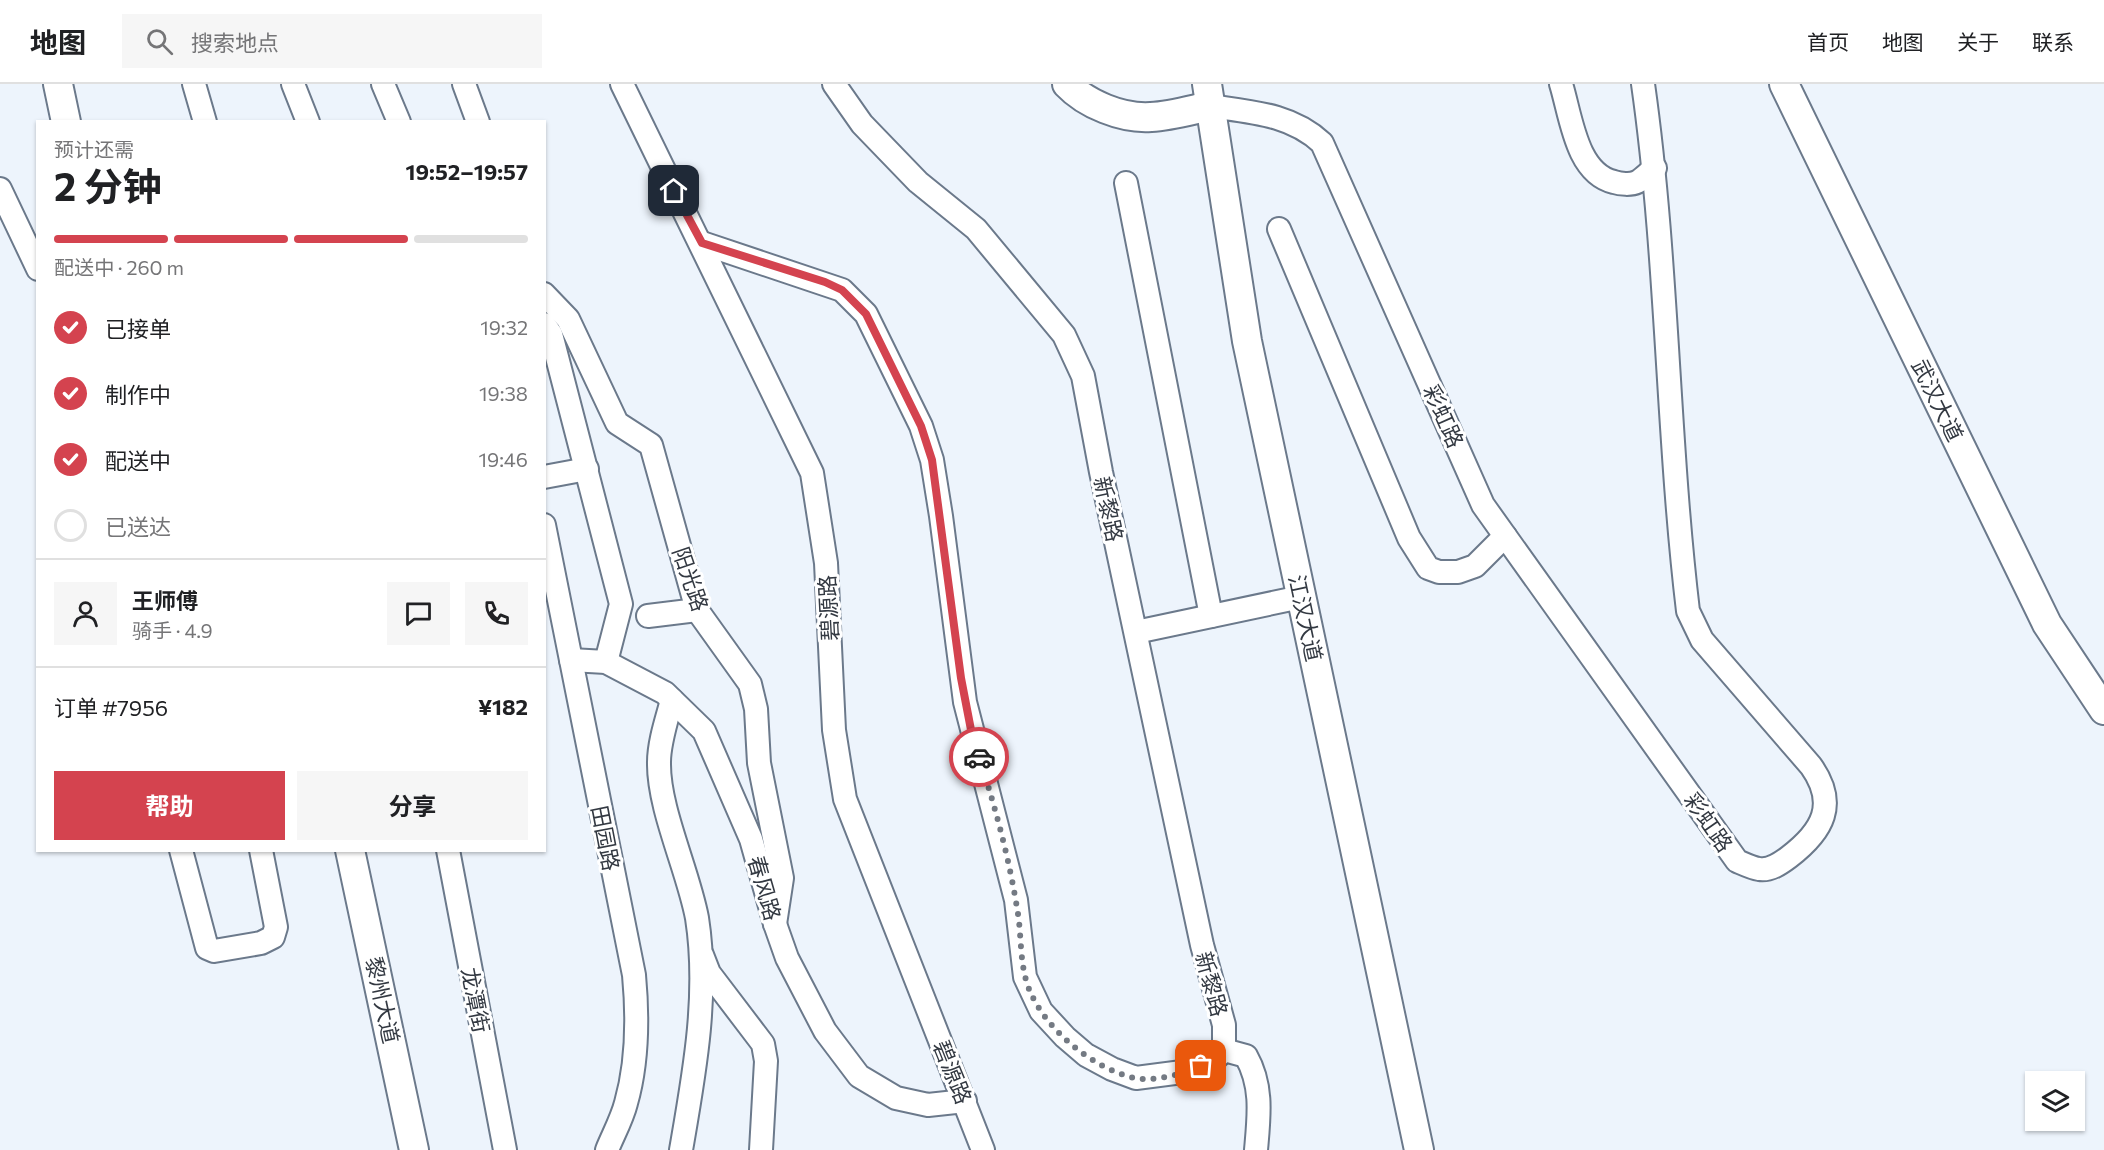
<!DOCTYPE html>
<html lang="zh">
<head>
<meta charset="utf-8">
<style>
  :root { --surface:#fff; --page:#f6f6f6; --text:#202124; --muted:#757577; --line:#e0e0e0; --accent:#d4434f }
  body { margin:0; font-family:Commissioner,"Noto Sans SC",sans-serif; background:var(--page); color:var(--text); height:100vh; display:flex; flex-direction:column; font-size:22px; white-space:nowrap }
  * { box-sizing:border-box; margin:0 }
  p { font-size:20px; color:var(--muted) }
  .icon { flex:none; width:33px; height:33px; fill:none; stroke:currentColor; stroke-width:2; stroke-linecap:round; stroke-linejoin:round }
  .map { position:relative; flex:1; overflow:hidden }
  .drawer { position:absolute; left:36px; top:36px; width:510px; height:732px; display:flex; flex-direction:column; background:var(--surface); border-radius:0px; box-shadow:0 2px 4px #0004 }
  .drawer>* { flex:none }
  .controls { position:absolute; left:2025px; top:987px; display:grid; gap:12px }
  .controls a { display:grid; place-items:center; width:60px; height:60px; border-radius:0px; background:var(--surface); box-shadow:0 2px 4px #0004; font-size:30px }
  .pin { position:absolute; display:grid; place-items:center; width:51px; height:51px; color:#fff; margin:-26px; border-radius:12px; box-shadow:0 3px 9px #0006 }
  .courier { position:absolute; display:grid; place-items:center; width:60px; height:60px; margin:-30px; border:4px solid #d4434f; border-radius:50%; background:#fff; color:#222; box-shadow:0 2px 8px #0007 }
  .headline em { font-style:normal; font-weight:700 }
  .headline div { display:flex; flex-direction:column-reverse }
  .headline { display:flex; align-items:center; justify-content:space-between; height:102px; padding:0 18px }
  h1 { font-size:39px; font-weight:700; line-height:45px }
  .bar { display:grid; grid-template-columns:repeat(4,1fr); gap:9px 6px; align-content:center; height:72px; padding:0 18px }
  .bar i { height:8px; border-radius:4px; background:var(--line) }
  .bar .active { background:var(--accent) }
  .bar p { grid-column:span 4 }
  .line { display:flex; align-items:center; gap:15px; padding:0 18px; border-top:2px solid var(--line) }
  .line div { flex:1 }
  .round { display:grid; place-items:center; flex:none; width:63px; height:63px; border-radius:0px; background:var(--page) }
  ol { padding:0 18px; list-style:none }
  li { display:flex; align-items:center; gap:18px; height:66px }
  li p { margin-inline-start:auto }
  li .icon { padding:6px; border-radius:50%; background:var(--accent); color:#fff; stroke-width:4 }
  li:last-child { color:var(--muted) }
  li i { width:33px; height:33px; border:3px solid var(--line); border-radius:50% }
  .primary-button { display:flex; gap:12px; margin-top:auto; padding:12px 18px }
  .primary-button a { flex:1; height:69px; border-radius:0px; background:var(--accent); color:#fff; font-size:24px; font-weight:700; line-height:69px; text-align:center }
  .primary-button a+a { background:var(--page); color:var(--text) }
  header { display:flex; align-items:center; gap:36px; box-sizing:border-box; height:84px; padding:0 30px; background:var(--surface); border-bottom:2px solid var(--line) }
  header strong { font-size:28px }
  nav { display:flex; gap:33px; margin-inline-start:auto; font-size:21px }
  .search { width:420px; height:54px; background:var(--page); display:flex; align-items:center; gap:15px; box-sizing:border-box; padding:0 21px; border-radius:0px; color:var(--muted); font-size:22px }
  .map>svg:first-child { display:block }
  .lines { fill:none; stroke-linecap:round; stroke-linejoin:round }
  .minor-casing { stroke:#6b798b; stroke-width:26 }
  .major-casing { stroke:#6b798b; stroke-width:32 }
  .minor { stroke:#fff; stroke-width:22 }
  .major { stroke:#fff; stroke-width:28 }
  .done { stroke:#747a83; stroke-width:6; stroke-dasharray:0 10.8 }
  .route { stroke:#d4434f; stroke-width:8 }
  .labels { text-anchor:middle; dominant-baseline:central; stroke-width:6; stroke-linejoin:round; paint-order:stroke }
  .street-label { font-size:22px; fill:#333942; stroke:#fff }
</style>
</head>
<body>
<header>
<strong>地图</strong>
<div class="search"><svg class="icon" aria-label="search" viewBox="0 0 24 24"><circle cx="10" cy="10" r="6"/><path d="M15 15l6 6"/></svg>搜索地点</div>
<nav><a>首页</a><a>地图</a><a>关于</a><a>联系</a></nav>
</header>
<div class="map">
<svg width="2104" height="1066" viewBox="0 0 2104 1066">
  <rect width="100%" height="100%" fill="#edf4fc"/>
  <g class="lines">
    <g class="minor-casing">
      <g id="minor">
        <path d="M194,0L205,38"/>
        <path d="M293,0L308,38"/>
        <path d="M383,0L399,38"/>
        <path d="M464,0L478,38"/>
        <path d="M622,0L812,389L826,479L834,646L845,715L983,1066"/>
        <path d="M1561,0C1571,32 1576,89 1614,98C1620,100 1631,101 1637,98C1643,95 1649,88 1655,84"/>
        <path d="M1210,22C1251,28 1291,30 1322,59L1483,421L1737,777C1744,780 1752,784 1759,785C1770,787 1781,779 1789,773C1823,747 1838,720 1811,682L1702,556L1688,527C1667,352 1668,175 1643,0"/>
        <path d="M1126,99L1211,532"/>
        <path d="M0,105L38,185"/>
        <path d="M1279,145L1409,454L1428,484L1439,488H1458L1475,482L1505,452"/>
        <path d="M702,159L842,206L866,230L921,342L932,376L941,432L965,618L1016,816L1025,893L1041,927L1065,953L1086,971L1112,985L1136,994L1190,987L1213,977L1224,966V941L1202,861L1101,388L1083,292L1064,251L976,145L918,98L862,40L834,0"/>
        <path d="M544,210L568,235L617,339L651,361L697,526L750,600L756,625L759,679L782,794L775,840"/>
        <path d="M544,240L551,250L621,520L606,578"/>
        <path d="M544,393L587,385"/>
        <path d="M544,441L634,891C638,934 638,977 626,1019C622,1035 613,1051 607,1066"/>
        <path d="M648,532L697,526"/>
        <path d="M1136,548L1301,513"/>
        <path d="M571,576L606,578L665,609L704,647L751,755L775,840L787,874L825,947L859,992L896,1014L928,1021L965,1017"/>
        <path d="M672,616C667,635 659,658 659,678C658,724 688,786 697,834C709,911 694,991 681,1066"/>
        <path d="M181,766L207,864L214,867L261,859L273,853L276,843L261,766"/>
        <path d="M448,766L505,1066"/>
        <path d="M702,871L709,889L763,960L766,977L761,1066"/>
        <path d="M1224,966L1246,972C1263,1002 1259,1032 1256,1066"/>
      </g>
    </g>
    <g class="major-casing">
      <g id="major">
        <path d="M58,0L66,38"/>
        <path d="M1067,0C1086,20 1122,35 1151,33C1170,32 1191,26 1210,22"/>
        <path d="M1207,0L1247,257L1419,1066"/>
        <path d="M1784,0L2047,540L2104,626"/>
        <path d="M350,766L414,1066"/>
      </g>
    </g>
    <use href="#minor" class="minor"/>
    <use href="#major" class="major"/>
  </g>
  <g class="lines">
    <path class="done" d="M979,673C995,722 1009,774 1017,824C1022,850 1019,880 1029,905C1045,945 1092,984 1134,994C1154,998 1183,990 1201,982"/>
    <path class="route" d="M674,107L702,159L825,198L842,206L866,230L921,342L932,376L961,594L972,651L979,673"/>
  </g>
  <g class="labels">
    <g class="street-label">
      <text transform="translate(1938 316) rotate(64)">武汉大道</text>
      <text transform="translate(1444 332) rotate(66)">彩虹路</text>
      <text transform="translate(1109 425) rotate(78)">新黎路</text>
      <text transform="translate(691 495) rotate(71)">阳光路</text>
      <text transform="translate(828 524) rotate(-93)">碧源路</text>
      <text transform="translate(1306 534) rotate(78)">江汉大道</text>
      <text transform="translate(1709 738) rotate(55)">彩虹路</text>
      <text transform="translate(606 754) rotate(79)">田园路</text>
      <text transform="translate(765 804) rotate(74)">春风路</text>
      <text transform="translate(1212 900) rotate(75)">新黎路</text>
      <text transform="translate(383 916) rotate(78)">黎州大道</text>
      <text transform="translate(476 916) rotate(79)">龙潭街</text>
      <text transform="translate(953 988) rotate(68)">碧源路</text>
    </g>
  </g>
</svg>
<div class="controls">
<a><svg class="icon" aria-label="layers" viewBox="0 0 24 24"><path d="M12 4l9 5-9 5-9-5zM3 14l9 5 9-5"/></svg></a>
</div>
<div class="pin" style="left:1201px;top:982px;background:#ea580c"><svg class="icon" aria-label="bag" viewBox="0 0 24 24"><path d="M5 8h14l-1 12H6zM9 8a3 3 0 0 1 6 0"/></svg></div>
<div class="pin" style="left:674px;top:107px;background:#1f2937"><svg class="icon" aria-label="home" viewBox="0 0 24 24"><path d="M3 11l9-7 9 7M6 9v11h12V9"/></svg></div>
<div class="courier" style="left:979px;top:673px"><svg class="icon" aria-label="car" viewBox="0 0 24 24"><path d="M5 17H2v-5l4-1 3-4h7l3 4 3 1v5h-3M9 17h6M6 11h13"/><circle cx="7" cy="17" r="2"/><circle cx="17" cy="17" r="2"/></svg></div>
<section class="drawer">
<div class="headline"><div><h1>2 分钟</h1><p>预计还需</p></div><em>19:52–19:57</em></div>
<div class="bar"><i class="active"></i><i class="active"></i><i class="active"></i><i></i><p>配送中 · 260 m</p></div>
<ol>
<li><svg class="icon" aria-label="check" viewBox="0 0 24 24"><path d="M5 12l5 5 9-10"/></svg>已接单<p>19:32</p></li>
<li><svg class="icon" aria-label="check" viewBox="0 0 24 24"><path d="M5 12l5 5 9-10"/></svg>制作中<p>19:38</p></li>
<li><svg class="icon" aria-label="check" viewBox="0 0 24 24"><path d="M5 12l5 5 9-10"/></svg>配送中<p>19:46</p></li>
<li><i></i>已送达</li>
</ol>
<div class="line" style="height:108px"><a class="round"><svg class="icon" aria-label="person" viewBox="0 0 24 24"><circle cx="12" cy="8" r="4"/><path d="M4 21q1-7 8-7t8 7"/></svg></a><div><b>王师傅</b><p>骑手 · 4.9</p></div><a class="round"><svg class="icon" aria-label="chat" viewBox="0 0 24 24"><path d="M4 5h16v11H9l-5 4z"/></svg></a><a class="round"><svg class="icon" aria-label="phone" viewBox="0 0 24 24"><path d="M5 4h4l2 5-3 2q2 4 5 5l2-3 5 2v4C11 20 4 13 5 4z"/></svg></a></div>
<div class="line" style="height:78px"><div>订单 #7956</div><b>¥182</b></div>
<div class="primary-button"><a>帮助</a><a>分享</a></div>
</section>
</div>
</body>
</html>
